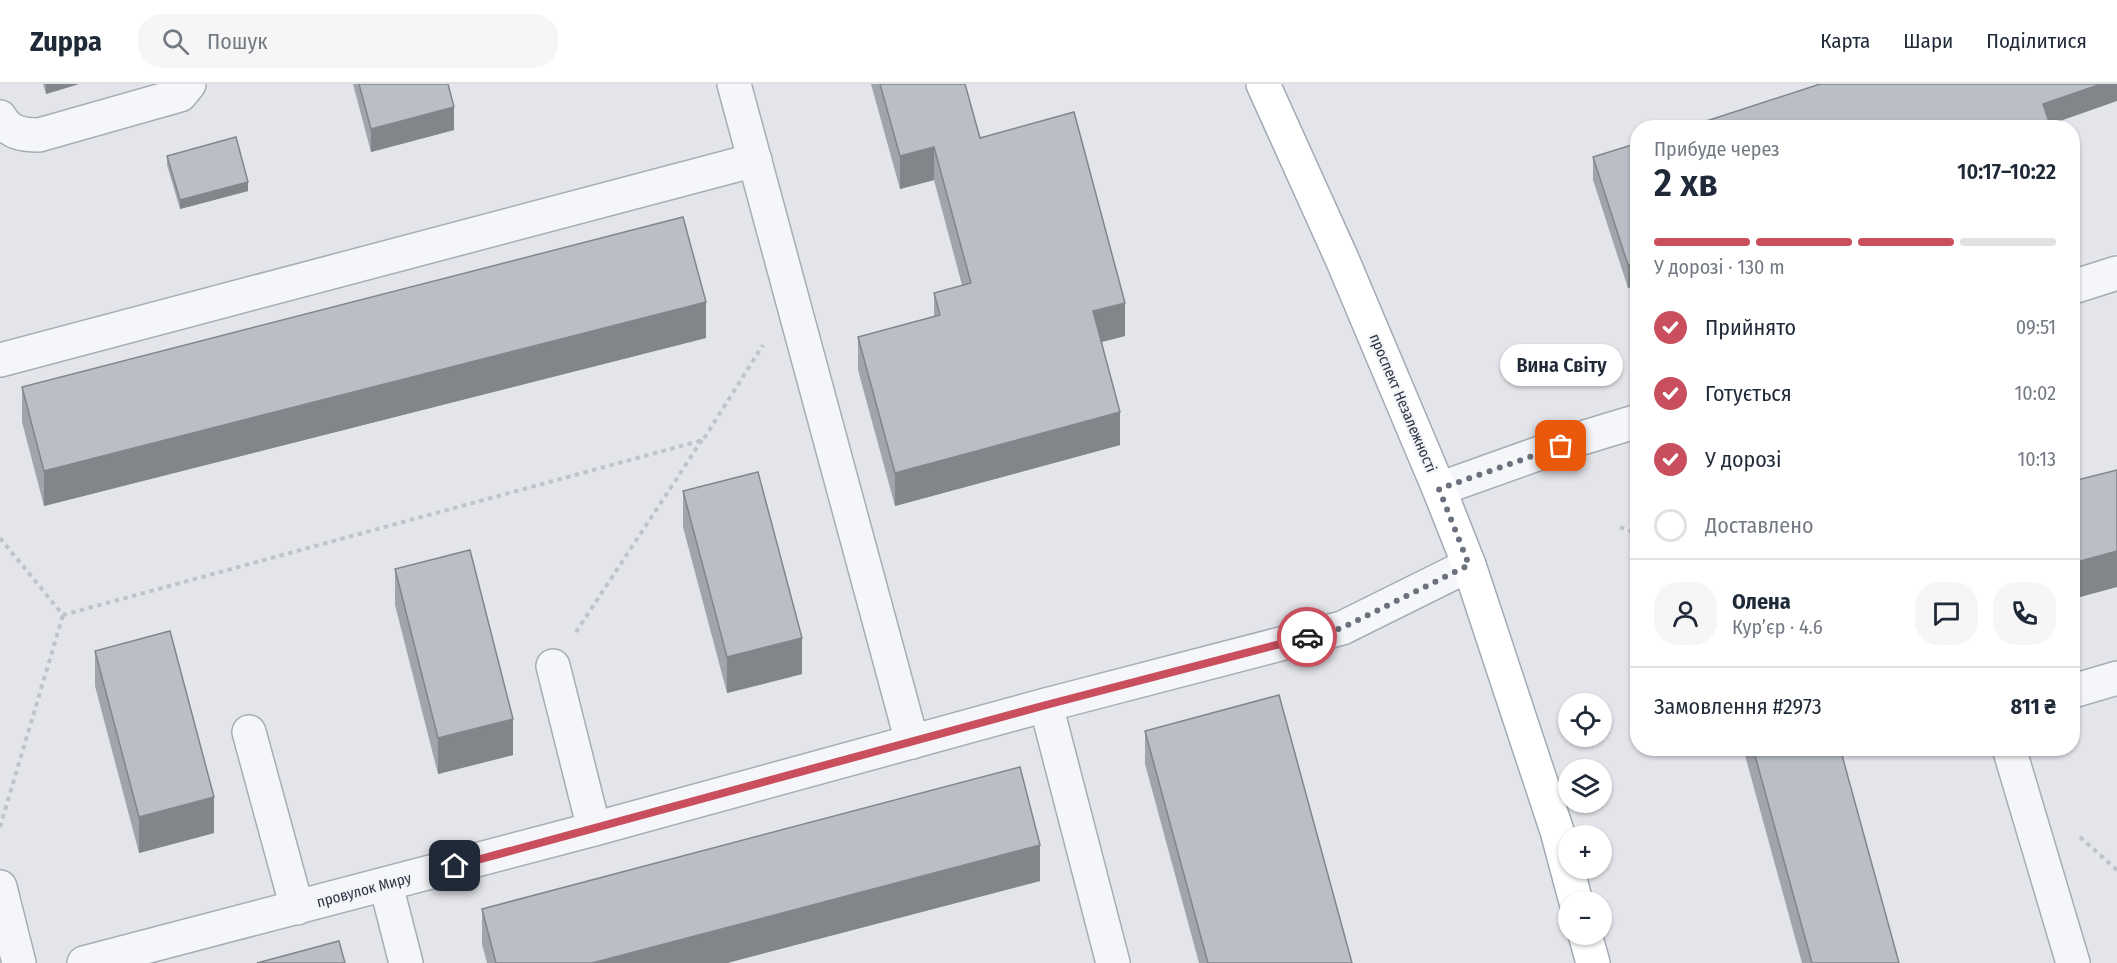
<!DOCTYPE html>
<html lang="uk">
<head>
<meta charset="utf-8">
<style>
  :root { --surface:#fff; --page:#f6f6f7; --text:#1f2937; --muted:#747a83; --line:#e0e1e3; --accent:#c94e5e }
  body { margin:0; font-family:"Fira Sans Condensed",sans-serif; background:var(--page); color:var(--text); height:100vh; display:flex; flex-direction:column; font-size:22px; white-space:nowrap }
  * { box-sizing:border-box; margin:0 }
  p { font-size:20px; color:var(--muted) }
  .icon { flex:none; width:33px; height:33px; fill:none; stroke:currentColor; stroke-width:2; stroke-linecap:round; stroke-linejoin:round }
  .map { position:relative; flex:1; overflow:hidden }
  .panel { position:absolute; left:1630px; top:36px; width:450px; height:636px; display:flex; flex-direction:column; background:var(--surface); border-radius:24px; box-shadow:0 2px 4px #0004 }
  .panel>* { flex:none }
  .controls { position:absolute; left:1558px; top:609px; display:grid; gap:12px }
  .controls a { display:grid; place-items:center; width:54px; height:54px; border-radius:50%; background:var(--surface); box-shadow:0 2px 4px #0004; font-size:30px }
  .pin { position:absolute; display:grid; place-items:center; width:51px; height:51px; color:#fff; margin:-26px; border-radius:12px; box-shadow:0 3px 9px #0006 }
  .courier { position:absolute; display:grid; place-items:center; width:60px; height:60px; margin:-30px; border:4px solid #c94e5e; border-radius:50%; background:#fff; color:#222; box-shadow:0 2px 8px #0007 }
  .bubble { position:absolute; height:42px; border-radius:21px; background:var(--surface); box-shadow:0 2px 4px #0004; font-size:20px; font-weight:600; line-height:42px; text-align:center }
  .head em { font-style:normal; font-weight:600 }
  .head div { display:flex; flex-direction:column-reverse }
  .head { display:flex; align-items:center; justify-content:space-between; height:102px; padding:0 24px }
  h1 { font-size:39px; font-weight:600; line-height:45px }
  .bar { display:grid; grid-template-columns:repeat(4,1fr); gap:9px 6px; align-content:center; height:72px; padding:0 24px }
  .bar i { height:8px; border-radius:4px; background:var(--line) }
  .bar .selected { background:var(--accent) }
  .bar p { grid-column:span 4 }
  .line { display:flex; align-items:center; gap:15px; padding:0 24px; border-top:2px solid var(--line) }
  .line div { flex:1 }
  .round { display:grid; place-items:center; flex:none; width:63px; height:63px; border-radius:24px; background:var(--page) }
  ol { padding:0 24px; list-style:none }
  li { display:flex; align-items:center; gap:18px; height:66px }
  li p { margin-inline-start:auto }
  li .icon { padding:6px; border-radius:50%; background:var(--accent); color:#fff; stroke-width:4 }
  li:last-child { color:var(--muted) }
  li i { width:33px; height:33px; border:3px solid var(--line); border-radius:50% }
  header { display:flex; align-items:center; gap:36px; box-sizing:border-box; height:84px; padding:0 30px; background:var(--surface); border-bottom:2px solid var(--line) }
  header strong { font-size:28px }
  nav { display:flex; gap:33px; margin-inline-start:auto; font-size:21px }
  .search { width:420px; height:54px; background:var(--page); display:flex; align-items:center; gap:15px; box-sizing:border-box; padding:0 21px; border-radius:24px; color:var(--muted); font-size:22px }
  .map>svg:first-child { display:block }
  .lines { fill:none; stroke-linecap:round; stroke-linejoin:round }
  .minor-casing { stroke:#a8acb4; stroke-width:36 }
  .major-casing { stroke:#a2aab5; stroke-width:36 }
  .path { stroke:#c0c3c9; stroke-width:4; stroke-dasharray:4.5 4.5; stroke-linecap:butt }
  .minor { stroke:#f5f6f9; stroke-width:33 }
  .major { stroke:#fff; stroke-width:33 }
  .wall { fill:#a0a4ab }
  .shaded-wall { fill:#82868b }
  .building { fill:#babfc7; stroke:#82868b; stroke-width:1.5 }
  .done { stroke:#6b717d; stroke-width:6; stroke-dasharray:0 10.8 }
  .route { stroke:#c94e5e; stroke-width:8 }
  .labels { text-anchor:middle; dominant-baseline:central; stroke-width:4.5; stroke-linejoin:round; paint-order:stroke }
  .street-label { font-size:15px; fill:#2b3342; stroke:#f2f4f8 }
</style>
</head>
<body>
<header>
<strong>Zuppa</strong>
<div class="search"><svg class="icon" aria-label="search" viewBox="0 0 24 24"><circle cx="10" cy="10" r="6"/><path d="M15 15l6 6"/></svg>Пошук</div>
<nav><a>Карта</a><a>Шари</a><a>Поділитися</a></nav>
</header>
<div class="map">
<svg width="2117" height="879" viewBox="0 0 2117 879">
  <rect width="100%" height="100%" fill="#e3e5ea"/>
  <g class="lines">
    <g class="minor-casing">
      <g id="minor">
        <path d="M734,0L912,658"/>
        <path d="M0,33C9,49 22,51 39,51L180,11L189,0"/>
        <path d="M2073,203L2117,189"/>
        <path d="M0,276L755,76"/>
        <path d="M1439,405L1582,354L1638,337"/>
        <path d="M553,582L594,745"/>
        <path d="M2073,607L2117,594"/>
        <path d="M1046,621L1113,879"/>
        <path d="M249,648L297,824"/>
        <path d="M2009,664L2073,879"/>
        <path d="M386,801L406,879"/>
        <path d="M0,803L19,879"/>
        <path d="M84,879L594,745L1046,621L1342,544L1469,481"/>
      </g>
    </g>
    <g class="major-casing">
      <g id="major">
        <path d="M1263,0L1342,175L1439,405L1469,481L1557,747L1576,818"/>
        <path d="M1585,850L1593,879"/>
      </g>
    </g>
    <g class="path">
      <path d="M1620,443L1638,450"/>
      <path d="M0,454L63,531L703,356L763,261"/>
      <path d="M576,548L702,356"/>
      <path d="M0,743L63,531"/>
      <path d="M2080,753L2117,786"/>
    </g>
    <use href="#minor" class="minor"/>
    <use href="#major" class="major"/>
  </g>
  <g class="wall">
    <path d="M43,0H79L46,10Z"/>
    <path d="M353,0H448L454,46L371,68Z"/>
    <path d="M871,0H965L980,54L1125,252L1102,258L1120,361L895,422L858,286V253L934,232V209L962,201L934,96L900,105Z"/>
    <path d="M1638,59V201L1628,204L1593,96V73Z"/>
    <path d="M167,72L248,107L180,125L167,81Z"/>
    <path d="M706,254L44,422L22,338V303Z"/>
    <path d="M683,407L802,590L727,609L683,443Z"/>
    <path d="M395,485L513,671L438,690L395,521Z"/>
    <path d="M95,567L214,749L139,769L95,602Z"/>
    <path d="M1145,647L1352,879H1199L1145,680Z"/>
    <path d="M1743,664H1840L1899,879H1802Z"/>
    <path d="M1040,797L727,879H487L482,860V825Z"/>
  </g>
  <g class="shaded-wall">
    <path d="M46,0H79L46,10Z"/>
    <path d="M2101,0H2117V17L2043,43V20Z"/>
    <path d="M454,23V46L371,68V45Z"/>
    <path d="M934,63V96L900,105V72Z"/>
    <path d="M248,98V107L180,125V116Z"/>
    <path d="M1638,178V201L1628,204V181Z"/>
    <path d="M706,218V254L44,422V387Z"/>
    <path d="M1125,219V252L1093,260V227Z"/>
    <path d="M1120,328V361L895,422V389Z"/>
    <path d="M2117,467V503L2073,515V479Z"/>
    <path d="M802,554V590L727,609V573Z"/>
    <path d="M513,635V671L438,690V654Z"/>
    <path d="M214,713V749L139,769V733Z"/>
    <path d="M1040,761V797L727,879H592Z"/>
  </g>
  <g class="building">
    <path d="M359,0H448L454,23L371,45Z"/>
    <path d="M880,0H965L980,54L1074,28L1125,219L1093,227L1120,328L895,389L858,253L940,231L934,209L971,199L934,63L900,72Z"/>
    <path d="M1820,0H2101L2043,20L2051,44H1685Z"/>
    <path d="M236,53L248,98L180,116L167,72Z"/>
    <path d="M1638,59V178L1628,181L1593,73Z"/>
    <path d="M683,133L706,218L44,387L22,303Z"/>
    <path d="M2117,386V467L2073,479V397Z"/>
    <path d="M758,388L802,554L727,573L683,407Z"/>
    <path d="M470,466L513,635L438,654L395,485Z"/>
    <path d="M170,547L214,713L139,733L95,567Z"/>
    <path d="M1279,611L1352,879H1208L1145,647Z"/>
    <path d="M1753,664H1840L1899,879H1812Z"/>
    <path d="M1020,683L1040,761L592,879H496L482,825Z"/>
    <path d="M339,857L345,879H257Z"/>
  </g>
  <g class="lines">
    <path class="done" d="M1307,553L1342,544L1469,481L1439,405L1561,362"/>
    <path class="route" d="M455,782L1046,621L1307,553"/>
  </g>
  <g class="labels">
    <g class="street-label">
      <text transform="translate(1403 319) rotate(67)">проспект Незалежності</text>
      <text transform="translate(364 806) rotate(-15)">провулок Миру</text>
    </g>
  </g>
</svg>
<div class="controls">
<a><svg class="icon" aria-label="locate" viewBox="0 0 24 24"><circle cx="12" cy="12" r="6"/><path d="M12 2v4M12 18v4M2 12h4M18 12h4"/></svg></a>
<a><svg class="icon" aria-label="layers" viewBox="0 0 24 24"><path d="M12 4l9 5-9 5-9-5zM3 14l9 5 9-5"/></svg></a>
<a>+</a>
<a>−</a>
</div>
<div class="pin" style="left:1561px;top:362px;background:#ea580c"><svg class="icon" aria-label="bag" viewBox="0 0 24 24"><path d="M5 8h14l-1 12H6zM9 8a3 3 0 0 1 6 0"/></svg></div>
<div class="pin" style="left:455px;top:782px;background:#1f2937"><svg class="icon" aria-label="home" viewBox="0 0 24 24"><path d="M3 11l9-7 9 7M6 9v11h12V9"/></svg></div>
<div class="courier" style="left:1307px;top:553px"><svg class="icon" aria-label="car" viewBox="0 0 24 24"><path d="M5 17H2v-5l4-1 3-4h7l3 4 3 1v5h-3M9 17h6M6 11h13"/><circle cx="7" cy="17" r="2"/><circle cx="17" cy="17" r="2"/></svg></div>
<div class="bubble" style="left:1500px;top:260px;width:123px">Вина Світу</div>
<section class="panel">
<div class="head"><div><h1>2 хв</h1><p>Прибуде через</p></div><em>10:17–10:22</em></div>
<div class="bar"><i class="selected"></i><i class="selected"></i><i class="selected"></i><i></i><p>У дорозі · 130 m</p></div>
<ol>
<li><svg class="icon" aria-label="check" viewBox="0 0 24 24"><path d="M5 12l5 5 9-10"/></svg>Прийнято<p>09:51</p></li>
<li><svg class="icon" aria-label="check" viewBox="0 0 24 24"><path d="M5 12l5 5 9-10"/></svg>Готується<p>10:02</p></li>
<li><svg class="icon" aria-label="check" viewBox="0 0 24 24"><path d="M5 12l5 5 9-10"/></svg>У дорозі<p>10:13</p></li>
<li><i></i>Доставлено</li>
</ol>
<div class="line" style="height:108px"><a class="round"><svg class="icon" aria-label="person" viewBox="0 0 24 24"><circle cx="12" cy="8" r="4"/><path d="M4 21q1-7 8-7t8 7"/></svg></a><div><b>Олена</b><p>Кур’єр · 4.6</p></div><a class="round"><svg class="icon" aria-label="chat" viewBox="0 0 24 24"><path d="M4 5h16v11H9l-5 4z"/></svg></a><a class="round"><svg class="icon" aria-label="phone" viewBox="0 0 24 24"><path d="M5 4h4l2 5-3 2q2 4 5 5l2-3 5 2v4C11 20 4 13 5 4z"/></svg></a></div>
<div class="line" style="height:78px"><div>Замовлення #2973</div><b>811 ₴</b></div>
</section>
</div>
</body>
</html>
